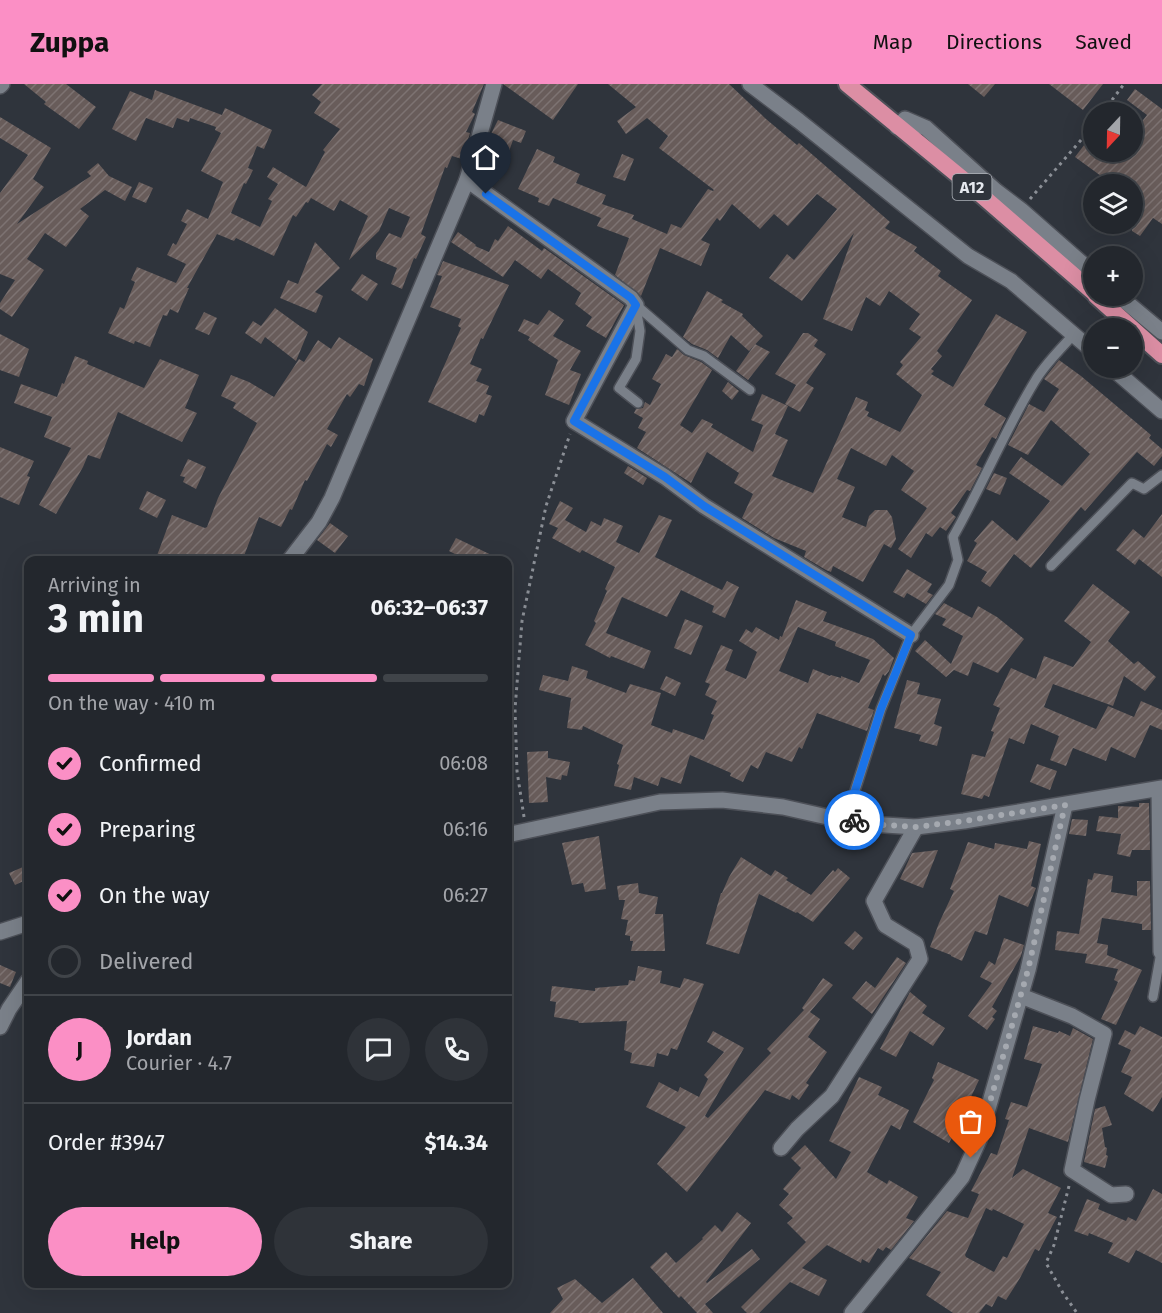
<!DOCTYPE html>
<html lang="en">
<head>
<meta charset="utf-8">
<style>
  :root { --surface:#23272d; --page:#2f3339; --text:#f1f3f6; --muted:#a3a5aa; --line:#404449; --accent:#fb8fc5 }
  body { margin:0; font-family:"Fira Sans",sans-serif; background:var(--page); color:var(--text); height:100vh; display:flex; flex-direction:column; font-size:22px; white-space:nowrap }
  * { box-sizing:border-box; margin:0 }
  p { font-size:20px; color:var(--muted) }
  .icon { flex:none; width:33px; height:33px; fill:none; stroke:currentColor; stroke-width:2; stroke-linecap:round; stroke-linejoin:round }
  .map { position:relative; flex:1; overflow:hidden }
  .drawer { position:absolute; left:24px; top:472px; width:488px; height:732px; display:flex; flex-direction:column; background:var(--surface); border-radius:12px; box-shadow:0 6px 24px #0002,0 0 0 2px var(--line) }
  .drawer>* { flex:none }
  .needle { width:39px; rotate:202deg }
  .buttons { position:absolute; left:1083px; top:18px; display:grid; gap:12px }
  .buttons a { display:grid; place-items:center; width:60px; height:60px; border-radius:50%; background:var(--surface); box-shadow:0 6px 24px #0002,0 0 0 2px var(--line); font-size:30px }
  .pin { position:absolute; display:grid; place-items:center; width:51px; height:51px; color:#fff; margin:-62px -26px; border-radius:50% 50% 50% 0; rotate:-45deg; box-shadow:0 0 6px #0007 }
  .pin .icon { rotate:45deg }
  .courier { position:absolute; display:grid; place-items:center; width:60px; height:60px; margin:-30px; border:4px solid #1a73e8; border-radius:50%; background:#fff; color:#222; box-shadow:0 2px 8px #0007 }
  .overview em { font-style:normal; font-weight:700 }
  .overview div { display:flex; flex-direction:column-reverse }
  .overview { display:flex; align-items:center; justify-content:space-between; height:102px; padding:0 24px }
  h1 { font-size:39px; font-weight:700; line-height:45px }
  .bar { display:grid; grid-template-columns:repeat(4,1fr); gap:9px 6px; align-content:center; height:72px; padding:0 24px }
  .bar i { height:8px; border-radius:4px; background:var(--line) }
  .bar .on { background:var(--accent) }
  .bar p { grid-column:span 4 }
  .line { display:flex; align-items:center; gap:15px; padding:0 24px; border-top:2px solid var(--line) }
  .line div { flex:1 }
  .round { display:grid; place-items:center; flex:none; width:63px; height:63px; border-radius:32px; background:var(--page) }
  ol { padding:0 24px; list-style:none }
  li { display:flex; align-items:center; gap:18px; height:66px }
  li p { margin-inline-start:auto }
  li .icon { padding:6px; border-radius:50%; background:var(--accent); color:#111; stroke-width:4 }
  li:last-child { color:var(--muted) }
  li i { width:33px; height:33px; border:3px solid var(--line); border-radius:50% }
  .primary-button { display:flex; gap:12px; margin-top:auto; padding:12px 24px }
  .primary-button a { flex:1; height:69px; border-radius:36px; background:var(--accent); color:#111; font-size:24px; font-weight:700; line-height:69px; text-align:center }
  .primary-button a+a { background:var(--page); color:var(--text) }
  header { display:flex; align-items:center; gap:36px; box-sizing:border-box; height:84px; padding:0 30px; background:var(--accent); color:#111 }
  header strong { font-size:28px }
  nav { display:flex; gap:33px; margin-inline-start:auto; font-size:21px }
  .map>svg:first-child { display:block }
  .building { fill:url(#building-hatch); fill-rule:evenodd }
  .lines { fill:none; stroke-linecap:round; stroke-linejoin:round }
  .service-casing { stroke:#4d5058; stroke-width:12 }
  .minor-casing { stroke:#4d5058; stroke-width:18 }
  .tertiary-casing { stroke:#4d5058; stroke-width:18 }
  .trunk-casing { stroke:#4d5058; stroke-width:20 }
  .path { stroke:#8b8f96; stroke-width:3; stroke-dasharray:3 4.5; stroke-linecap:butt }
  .service { stroke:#7a8089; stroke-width:9 }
  .minor { stroke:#7a8089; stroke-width:15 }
  .tertiary { stroke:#7a8089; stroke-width:15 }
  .trunk { stroke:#dc8ea4; stroke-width:16 }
  .done { stroke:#a5a9b0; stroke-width:6; stroke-dasharray:0 10.8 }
  .route { stroke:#1a73e8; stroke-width:8 }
  .labels { text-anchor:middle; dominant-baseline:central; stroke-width:4.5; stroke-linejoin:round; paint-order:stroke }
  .shield { fill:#2f343c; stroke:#aeb2b9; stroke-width:1.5 }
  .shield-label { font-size:16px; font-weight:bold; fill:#e5e8ee }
</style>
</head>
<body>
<header>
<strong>Zuppa</strong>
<nav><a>Map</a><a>Directions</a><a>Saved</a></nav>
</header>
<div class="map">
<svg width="1162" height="1229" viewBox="0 0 1162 1229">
  <defs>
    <pattern id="building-hatch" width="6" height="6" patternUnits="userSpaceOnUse" patternTransform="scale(1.5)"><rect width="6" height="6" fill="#685c5a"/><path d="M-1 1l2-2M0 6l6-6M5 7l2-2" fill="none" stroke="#7d7372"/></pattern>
  </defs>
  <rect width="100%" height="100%" fill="#2f343c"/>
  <g class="building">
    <path d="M24,0H66L96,23L79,45L44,20L46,18Z"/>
    <path d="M322,0H484L472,28L475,30L466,48L470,49L462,75L452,72L447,84L445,83L421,150L426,153L416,175L414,174L402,205L391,200L397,184L376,175V169L389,149L401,154L410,133L389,124L379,147L349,176L368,132L340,116L334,127L311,114L308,119L306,118L296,133L293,131L274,172L236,154L234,157L217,150L187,204H189L178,229L170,225L167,232L163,231L150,263L135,257L134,260L108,249L120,223L124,225L135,198L131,196L137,183L176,199L186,180L167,171L173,159L176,161L187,140L181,137L187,125L208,135L223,98L201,87L221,49L215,46L216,43L190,34L189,38L177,34L173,44L146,34L136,57L112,45L130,7L152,16L155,6L222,31L225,24L272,46L264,65L257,62L248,84L253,86L246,100L244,99L231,129L260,143L272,117L268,115L278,100L267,93L273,83L306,103L325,68L323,66L340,45L314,29L321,18L312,11Z"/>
    <path d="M503,0H578L553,36Z"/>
    <path d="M608,0H729L766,35L797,61L799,59L890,138L885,144L917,163L914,167L941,187L938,192L972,216L937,267L942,272L931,285L934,287L931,290L953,303L996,230L1027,248L984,321L1006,334L996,355L992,353L976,381L982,384L970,407L967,406L951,429L956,433L946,447L940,443L932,453L926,449L911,474L898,465L927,424L901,406L914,387L892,371L886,382L851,364L837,395L855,403L842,433L866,443L869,432L875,426H887L892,433L896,455L891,464L884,460L863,498L833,482L831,488L826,486L804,473L806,467L774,454L742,434L753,410L734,399L739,389L707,368L691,399L637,364L646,348L638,344L643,334L634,329L636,325L643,324L645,318L650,321L661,300L652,295L666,270L672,273L677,265L684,271L701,278L712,286L680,341L692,349L702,335L713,340L711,343L753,368L763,341L751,336L762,310L788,322L775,350L788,356L772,392L813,409L856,313L868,318L865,326L869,328L867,332L900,348L922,311L896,290L903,281L900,278L921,253L909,245L920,230L889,207L880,222L866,213L852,247L823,235L854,149L802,217L769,194L787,170L794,176L837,125L817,110L788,142L774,130L760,145L732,120L720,137L717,134L701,156L710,160L701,182L660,164L641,212L615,191L629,154L597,142L601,134L553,114L549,122L538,118L539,114L518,105L537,65L555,73L553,78L580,90L576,99L606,111L602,120L634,131L632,135L667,150L671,140L681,144L708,105L713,107L714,106L659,64L668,52L647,34L626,50L617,37L636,23Z"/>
    <path d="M968,0H995L984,13Z"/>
    <path d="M1049,0H1103L1083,26Z"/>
    <path d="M1135,5L1162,25V140L1153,134L1140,152L1132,147V127L1138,120L1132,116V100H1112L1075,73L1094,48V68H1103L1114,75L1119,68H1132V50L1147,31L1127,16Z"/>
    <path d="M0,33L51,64L33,95L44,103L17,140L91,92L87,88L98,79L109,92L132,103L125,117L105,106L80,125L89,132L66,163L45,149L27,175L44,186L12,233L0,225V219L15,196L0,190V109L28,71L0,54Z"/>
    <path d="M498,36L526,47L521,59L513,56L499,96L481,90L488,72L484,71L488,56Z"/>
    <path d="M622,70L634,75L625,97L613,93Z"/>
    <path d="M139,98L153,104L146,119L132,113Z"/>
    <path d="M508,142L542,167L544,164L624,221L606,254L586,242L592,233L575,220L581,209L548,185L541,195L515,176L503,193L451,158L458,148L476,161L475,162L489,168L495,155L498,157Z"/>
    <path d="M315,158L340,184L315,208L323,212L316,229L280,214L288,196L298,200Z"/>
    <path d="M443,177L509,201L483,255L481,254L470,280L482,285L476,297L489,302L486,310L492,312L484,332L479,330L476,339L428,318L461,244L458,242L461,235L430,223L442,192L437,191Z"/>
    <path d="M362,190L378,200L367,217L351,206Z"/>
    <path d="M707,207L723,216L721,218L743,230L742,232L763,252L749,267L731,251L718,274L707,266L692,260L683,253Z"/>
    <path d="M275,224L308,248L296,277L265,253L261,260L245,249L253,237L261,242Z"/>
    <path d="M549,226L564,236L553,252L581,267L570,286L581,290L569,321L545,311L558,276L528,256L530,253L518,247L524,235L538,241Z"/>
    <path d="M204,228L217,234L209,251L195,245Z"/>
    <path d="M803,249H808L818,256L814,262L826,270L806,299L814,304L800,328L785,320L796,301L775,290Z"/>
    <path d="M0,250L29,265L19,293L0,286Z"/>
    <path d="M339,253L373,275L364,302L359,300L350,313L347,310L327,345L338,351L331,363L327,360L307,397L305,396L292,426L290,425L281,443L259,433L242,477H155L172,431L205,444L207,443L218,414L257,339L233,324L236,319L221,312L231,291L249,298L274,313L299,275L304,278L318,256L331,265Z"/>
    <path d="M755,260L770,268L748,296L736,287Z"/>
    <path d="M75,272L88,277L87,280L144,304L160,275L199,291L185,324L197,329L182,358L118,328L100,375L88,371L83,383L56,430L39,421L71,364L44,353L52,333L14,319L21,300L57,313L62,299L64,300Z"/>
    <path d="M1059,276L1081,292L1151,351L1149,354L1162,365V372L1154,382L1137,368L1085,427L1081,423L1031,484L1014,470L990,503L981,497L987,488L967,477L977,459L974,457L992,436L1017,457L1050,417L1009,389L1021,373L1062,402L1090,370L1051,336L1028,371L1008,361L1029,320L1044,328L1059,305L1044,295Z"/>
    <path d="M728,298L739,307L732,316L722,307Z"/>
    <path d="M0,363L34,377L27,392L30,393L19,421L0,413Z"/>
    <path d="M188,375L206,383L196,405L183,398L185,393L180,392Z"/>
    <path d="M628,382L647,394L643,401L624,389Z"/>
    <path d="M994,389L1007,394L1000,411L986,405Z"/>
    <path d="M147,407L166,416L157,434L139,425Z"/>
    <path d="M560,417L573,424L565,436L586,448L591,437L601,442L604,434L623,442L616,458L639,469L659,431L672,436L655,473L722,506L727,497L739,503L725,534L712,528L714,522L681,506L667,533L622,513L606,549L651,567L644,585L611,572L610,574L585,561L596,539L594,537L607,507L605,505L615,483L582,466L580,469L552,454L558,444L549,440Z"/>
    <path d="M1162,430V493L1139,475L1135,481L1116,466L1133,445L1144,454Z"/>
    <path d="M330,439L348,452L335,469L317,456Z"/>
    <path d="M456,454L504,477H469L449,467Z"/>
    <path d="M907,485L932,500L927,508L933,511L926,520L907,509L904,514L893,508Z"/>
    <path d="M1093,500L1130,528L1108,557L1134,580L1138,577L1156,593L1145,607L1124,592L1113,622L1053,600L1044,623L1096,645L1108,622L1134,633L1141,617L1162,626V646L1150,641L1135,674L1111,663L1106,677L1073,664L1066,682L1050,676L1059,652L1031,640L1024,660L1009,654L989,713L984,711L982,715L961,710L972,670L985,673L994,648L991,647L1000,624L993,621L1011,584L1036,595L1044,572L1073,583L1091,558L1064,537Z"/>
    <path d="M796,516L827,528L823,537L873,555L894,574L889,587L885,592L883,590L868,624L874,626L867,647L817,629L802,665L799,663L792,678L766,668L758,685L751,681L743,698L730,692L731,689L690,671L681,700L661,693L658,702L634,693L631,706L614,702L619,681L617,680L623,661L583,642L582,646L567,644L571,614L539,606L543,591L568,597L572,582L588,587L586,594L626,609L630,600L661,609L651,641L672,649L673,645L704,656L714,631L711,630L717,617L705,611L710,600L705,598L721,561L733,566L725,586L746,595L757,568L739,557L746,545L752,549L756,543L779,556L780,552L782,553ZM798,543L836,558L835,562L870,576L859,599L841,592V594L831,591L830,592L813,585L808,599L779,587Z"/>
    <path d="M944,519L972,534L978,522L997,533L1024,555L998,589L973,578L968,592L954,586L946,593L915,567L925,556L951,580L963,552L942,541L946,535L935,530Z"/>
    <path d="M685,535L703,542L691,571L674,564Z"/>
    <path d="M666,592L681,599L675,612L660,605Z"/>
    <path d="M907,596L920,599L917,610L941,615L934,640L942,643L937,662L919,657L921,651L894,644Z"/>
    <path d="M548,667V674L570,678L567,692L562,691L561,696L546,693L548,718L529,719L527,668Z"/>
    <path d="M1037,680L1057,687L1050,706L1030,698Z"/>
    <path d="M1139,719H1149L1150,766H1132L1130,773L1117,770L1121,750L1096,747L1099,732L1118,734V722L1139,723Z"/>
    <path d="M1072,735L1088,736L1086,752L1069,750Z"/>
    <path d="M599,752L606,805L585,808L583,799L572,801L562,759Z"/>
    <path d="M1029,757L1041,760L1031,802L1036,804L1028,823L999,811L987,851L975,847L962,877L951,872V871L930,863L939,839L954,807L950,805L968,758L994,765L995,759L1027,765Z"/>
    <path d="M938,766L923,804L900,795L912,769Z"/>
    <path d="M741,773L771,792L775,786L788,794L786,796L811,811L833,786L835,788L838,784L850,794L813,838L797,828L796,829L759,810L739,870L706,860L721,809H722L729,793Z"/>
    <path d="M23,783L28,795L15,801L9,789Z"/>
    <path d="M1094,789L1113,792L1111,808L1137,812V797H1150L1151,846H1142V840L1102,834L1097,859L1108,861L1107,871L1142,886L1116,941L1101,935L1118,898L1114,896L1118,885L1085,879L1087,870L1055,866L1057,847L1079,850L1088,795L1092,796Z"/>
    <path d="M638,799L639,809L658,813L655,830H663L665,867H631L633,857H630V852L625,851L628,836L621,835L625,816H619L617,802Z"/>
    <path d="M855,847L863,854L853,866L844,859Z"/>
    <path d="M1004,854L1024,861L1021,872L992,923L997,927L992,933L995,935L987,946L968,932L992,899L980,893L989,877L995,881Z"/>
    <path d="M897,873L906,879L872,930L852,914L866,897L875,904Z"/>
    <path d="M0,881L16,888L10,903L0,899Z"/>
    <path d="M638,882L662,887L660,899L680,904L684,894L704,900L677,966L671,964L668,972L657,969L654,983L630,979L632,969L624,966L627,937L579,939L578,937L554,933L556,918L550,917L552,902L595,907V904L628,901L629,896L635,897Z"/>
    <path d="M823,894L833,901L810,928L820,935L808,953L827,968L806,999L809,1001L799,1016L792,1011L790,1016L765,1006L687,1108L657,1080L686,1043L646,1023L659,998L678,1008L680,1003L699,1013L708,995L704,991L724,968L707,958L713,947L744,964L705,1032L708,1034L771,969L767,965L804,926L802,924Z"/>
    <path d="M910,908L927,922L922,929L945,944L933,962L910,947L896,973L880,965Z"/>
    <path d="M1033,942L1058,949L1059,947L1070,952L1073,944L1093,955L1068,1058L1029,1044L1012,1094L1023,1085L1061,1104L1048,1129L1057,1133L1039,1167L1035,1165L1020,1194L1006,1216L998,1212L992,1223L986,1220L979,1229H953L926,1211L941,1188L909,1174L947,1127L968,1134L979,1110L971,1107L991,1069L997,1071L1009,1036L1005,1035L1011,1018L1027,1023L1042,980L1024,975ZM986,1124L992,1127L993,1125L1024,1140L1007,1174L1003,1172L994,1188L966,1173L965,1171Z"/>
    <path d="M1140,942L1162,953V1013L1153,1028L1124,1010L1132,993L1121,988L1131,966L1118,960L1125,946L1135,951Z"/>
    <path d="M938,978L979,996L969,1017L963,1014L951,1039L958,1043L949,1059L913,1038L934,996L932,994Z"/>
    <path d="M859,993L882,1003L878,1011L909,1026L900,1046L891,1041L867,1088L887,1100L889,1096L918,1113L906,1134L914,1137L891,1166L886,1163L883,1167L878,1164L869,1179L862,1175L861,1179L827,1161L802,1184L827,1196L819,1212L790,1198L759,1229H747L741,1223L806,1158L787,1139L793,1134L779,1121L789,1110L783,1105L801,1084L791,1074L805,1061L836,1095L851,1068L829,1057Z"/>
    <path d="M1105,1022L1112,1041L1102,1044L1105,1063L1107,1064L1106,1071L1108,1072L1105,1084L1084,1078L1095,1025Z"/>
    <path d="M1153,1105L1162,1110V1179L1136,1166L1129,1179L1108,1169L1113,1159L1089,1149L1088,1152L1074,1147L1087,1115L1100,1120L1098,1125L1126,1137L1128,1133L1136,1137Z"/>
    <path d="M737,1128L751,1139L706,1198L707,1199L752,1165L760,1175L705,1220L713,1229H697L681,1212L679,1214L650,1183L666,1168L676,1179L703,1155L702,1154L715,1141L722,1148Z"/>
    <path d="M633,1194L663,1229H550L563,1215L557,1204L575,1195L602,1219Z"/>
  </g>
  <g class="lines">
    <g class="service-casing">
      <g id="service">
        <path d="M636,221L688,266L704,272L750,306"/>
        <path d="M636,223L640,247L636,275L619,304L638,319"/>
        <path d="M1051,482L1132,399L1144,405L1162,391"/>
        <path d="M854,739L853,713L881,625L911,551L949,501L958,476L953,453C982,402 1004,348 1035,297C1045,280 1060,266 1073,251"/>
        <path d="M1153,913L1161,868"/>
      </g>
    </g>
    <g class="minor-casing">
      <g id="minor">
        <path d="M750,0L799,37L968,172L1011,197L1094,268"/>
        <path d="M0,2L2,0"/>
        <path d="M897,43L905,35L926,44L996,107L1021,126L1094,190"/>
        <path d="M467,96L631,214L636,221L574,337L665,393L704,422L911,551"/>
        <path d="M1119,212L1162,248"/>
        <path d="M1112,284L1162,327"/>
        <path d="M289,477L319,438L332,414L467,96L494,0"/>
        <path d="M1159,705L1161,868"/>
        <path d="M1021,912L1072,932L1104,950L1087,1016L1072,1086L1111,1111L1126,1110"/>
        <path d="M0,943L9,925L28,897"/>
        <path d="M781,1064L797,1045L832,1012L920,875L916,860L885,841L874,817L916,743"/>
        <path d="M852,1229L962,1093L979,1056L1028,886L1065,721"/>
      </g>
    </g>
    <g class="tertiary-casing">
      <g id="tertiary">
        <path d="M507,751L660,718L722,716L783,723L854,739L916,743L964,737L1162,704"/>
        <path d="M0,848L28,839"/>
      </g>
    </g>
    <g class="trunk-casing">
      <g id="trunk">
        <path d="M847,0L965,97L1094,209"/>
        <path d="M1096,212L1162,271"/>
      </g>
    </g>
    <g class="path">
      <path d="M1103,28L1124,0"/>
      <path d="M1030,115L1094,41"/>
      <path d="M524,733L517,687L515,625L522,537L546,422L570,350"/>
      <path d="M1069,1102L1054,1161L1046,1179L1063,1209L1077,1229"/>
    </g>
    <use href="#service" class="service"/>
    <use href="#minor" class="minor"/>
    <use href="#tertiary" class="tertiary"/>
    <use href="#trunk" class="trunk"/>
  </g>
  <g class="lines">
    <path class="done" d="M854,736V739L916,743L964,737L1065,721L1028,886L979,1056L971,1074"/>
    <path class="route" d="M486,110L631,214L636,221L574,337L665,393L704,422L911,551L881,625L853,713L854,736"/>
  </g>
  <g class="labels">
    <rect class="shield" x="952.5" y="90" width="39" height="26" rx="4.5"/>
    <g class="shield-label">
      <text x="972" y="103">A12</text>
    </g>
  </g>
</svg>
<div class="buttons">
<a><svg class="needle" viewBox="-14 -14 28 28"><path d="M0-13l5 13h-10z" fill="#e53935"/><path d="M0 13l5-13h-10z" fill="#a3a5aa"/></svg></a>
<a><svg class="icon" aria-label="layers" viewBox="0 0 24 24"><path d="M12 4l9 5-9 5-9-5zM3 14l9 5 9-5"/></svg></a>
<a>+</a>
<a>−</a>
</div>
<div class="pin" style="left:971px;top:1074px;background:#ea580c"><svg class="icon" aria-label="bag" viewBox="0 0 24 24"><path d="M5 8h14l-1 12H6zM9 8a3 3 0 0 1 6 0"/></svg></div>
<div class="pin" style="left:486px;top:110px;background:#1f2937"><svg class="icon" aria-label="home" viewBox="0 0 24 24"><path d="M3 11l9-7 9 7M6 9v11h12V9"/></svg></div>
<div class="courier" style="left:854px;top:736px"><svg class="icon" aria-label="bike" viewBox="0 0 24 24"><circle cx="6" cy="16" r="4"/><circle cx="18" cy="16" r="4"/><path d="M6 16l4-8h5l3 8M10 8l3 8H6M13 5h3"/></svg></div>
<section class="drawer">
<div class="overview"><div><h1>3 min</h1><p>Arriving in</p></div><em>06:32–06:37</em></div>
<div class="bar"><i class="on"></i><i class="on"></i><i class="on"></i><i></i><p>On the way · 410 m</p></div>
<ol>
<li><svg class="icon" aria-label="check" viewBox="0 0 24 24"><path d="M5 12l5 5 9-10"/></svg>Confirmed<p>06:08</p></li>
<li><svg class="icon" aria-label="check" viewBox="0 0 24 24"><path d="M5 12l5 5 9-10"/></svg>Preparing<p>06:16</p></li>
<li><svg class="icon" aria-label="check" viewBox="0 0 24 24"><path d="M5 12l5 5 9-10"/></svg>On the way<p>06:27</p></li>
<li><i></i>Delivered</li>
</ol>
<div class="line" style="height:108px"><b class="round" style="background:var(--accent);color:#111">J</b><div><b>Jordan</b><p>Courier · 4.7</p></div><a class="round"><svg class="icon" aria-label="chat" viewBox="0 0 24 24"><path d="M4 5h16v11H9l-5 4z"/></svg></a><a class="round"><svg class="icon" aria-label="phone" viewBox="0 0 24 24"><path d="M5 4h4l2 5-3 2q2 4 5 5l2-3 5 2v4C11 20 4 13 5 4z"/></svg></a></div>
<div class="line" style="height:78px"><div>Order #3947</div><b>$14.34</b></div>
<div class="primary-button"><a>Help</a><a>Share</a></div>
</section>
</div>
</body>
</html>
